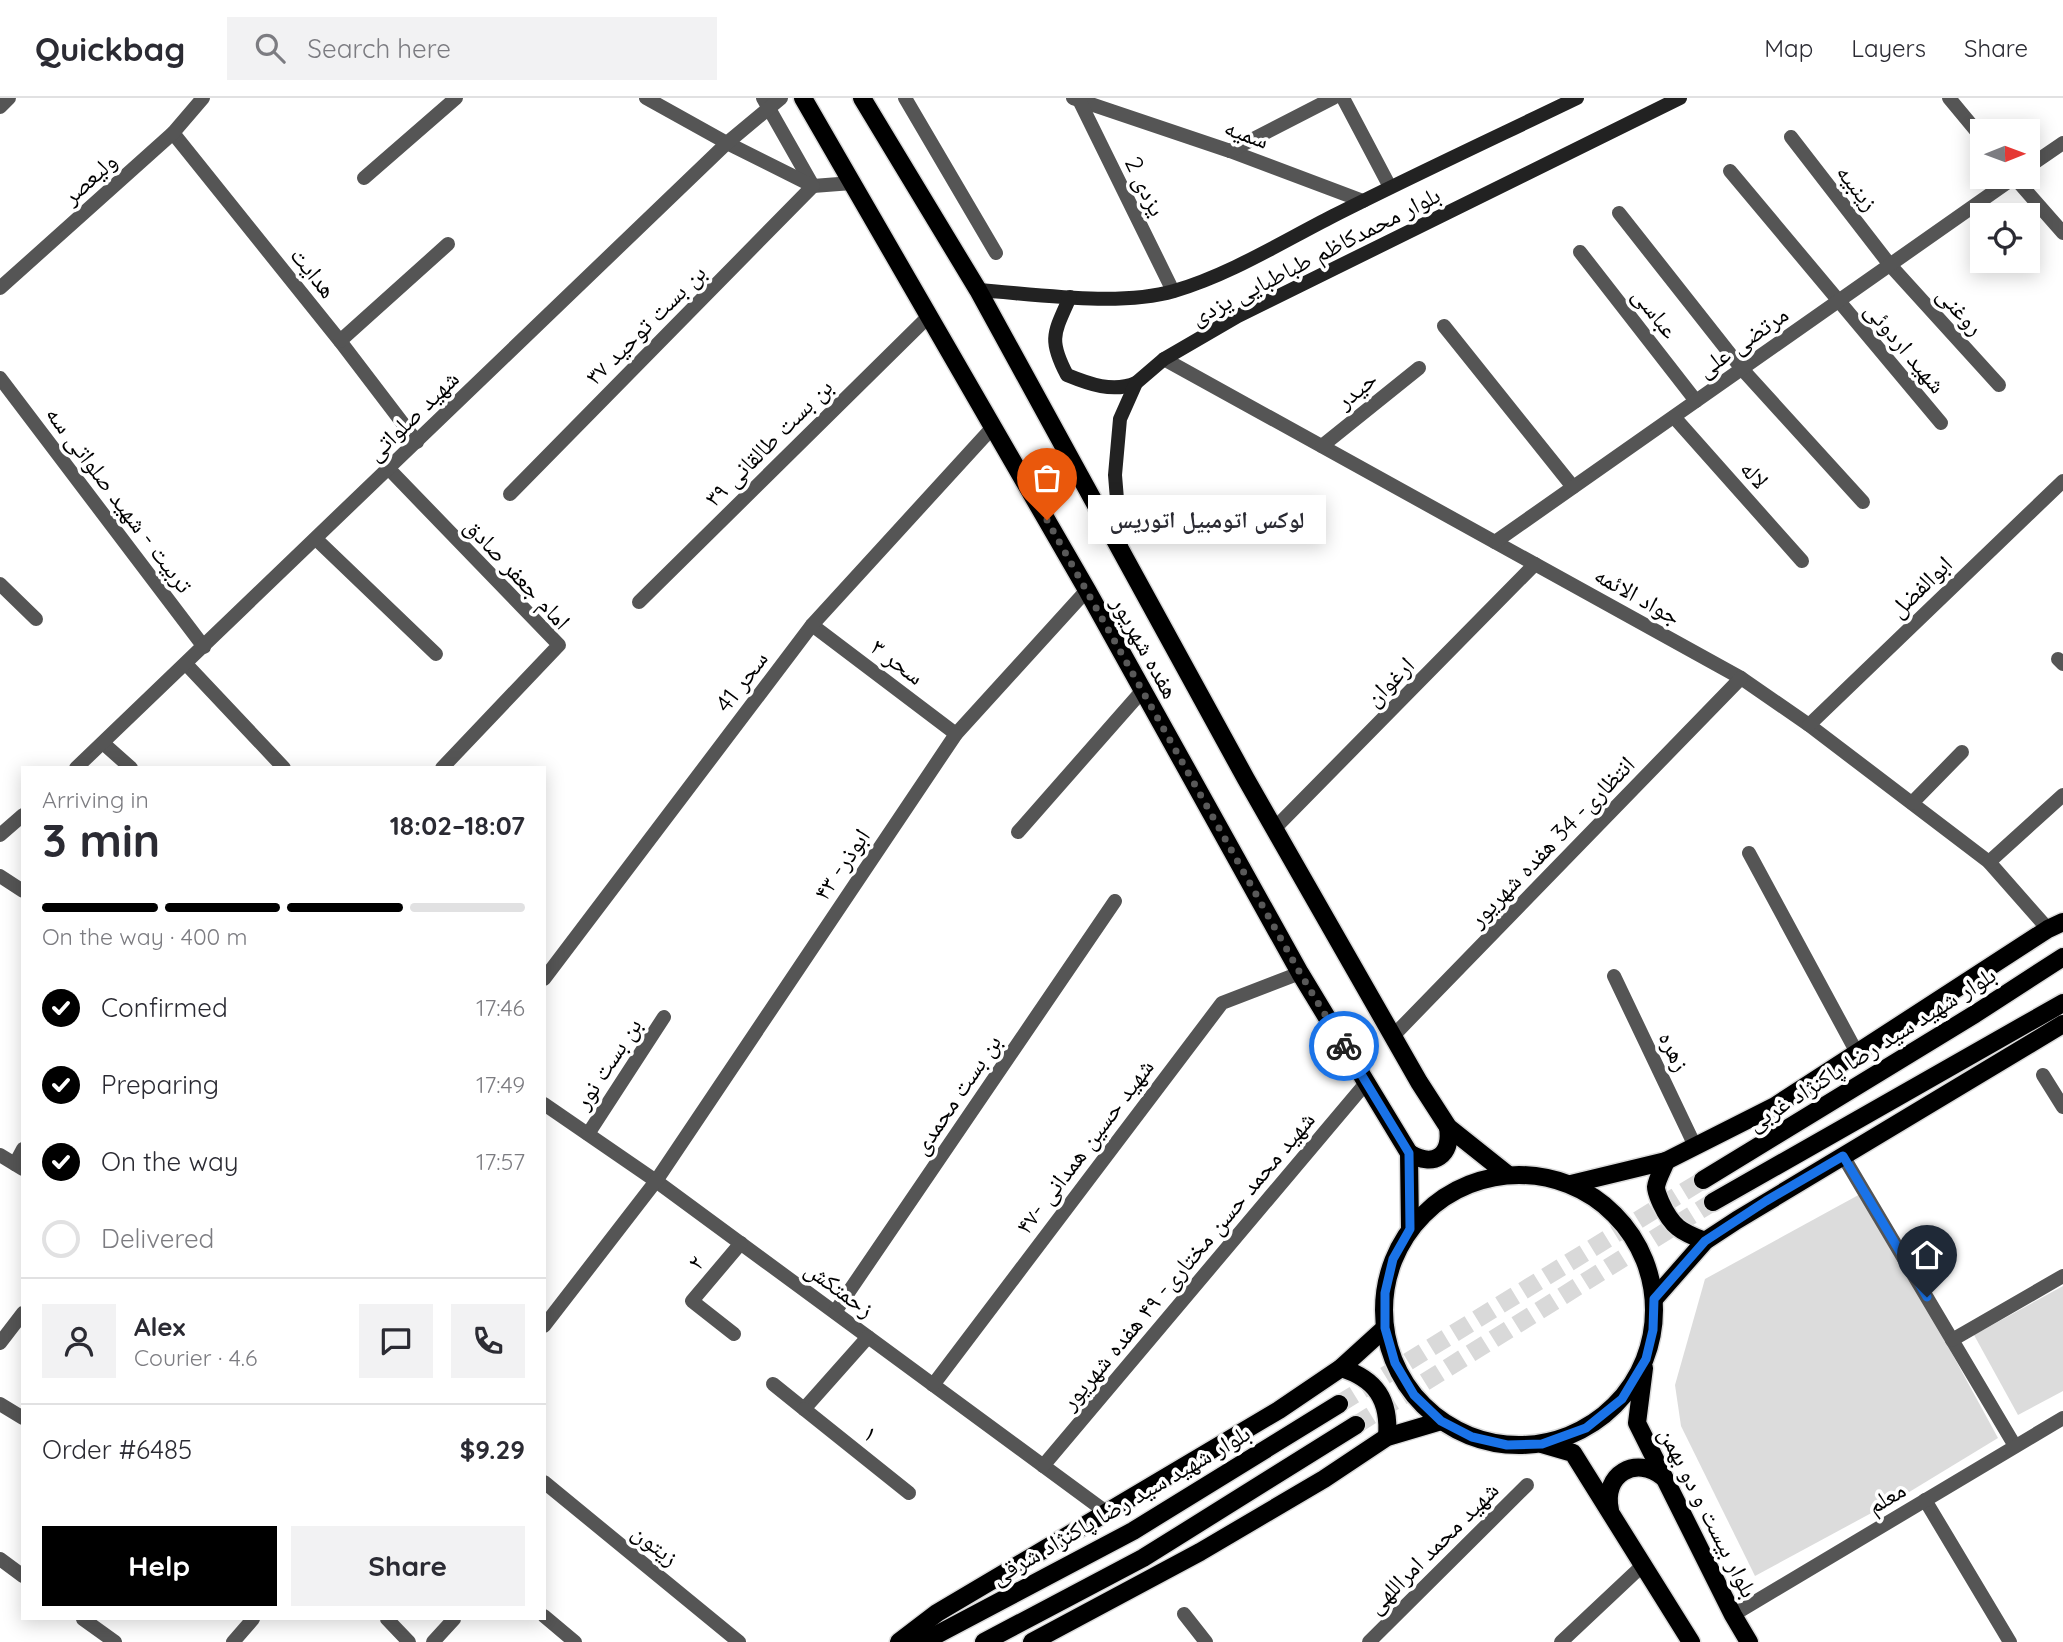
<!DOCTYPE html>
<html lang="en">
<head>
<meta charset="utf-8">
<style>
  :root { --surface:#fff; --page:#f2f2f3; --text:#2b2b33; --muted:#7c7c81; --line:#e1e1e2; --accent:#000 }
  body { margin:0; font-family:Quicksand,"Noto Naskh Arabic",sans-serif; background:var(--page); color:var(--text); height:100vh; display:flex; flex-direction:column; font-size:26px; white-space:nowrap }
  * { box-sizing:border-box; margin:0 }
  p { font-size:23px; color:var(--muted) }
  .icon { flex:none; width:38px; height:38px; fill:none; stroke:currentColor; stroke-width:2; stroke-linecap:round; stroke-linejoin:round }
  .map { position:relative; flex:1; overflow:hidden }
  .details { position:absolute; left:21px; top:668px; width:525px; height:854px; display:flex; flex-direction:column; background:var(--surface); border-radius:0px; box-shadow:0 4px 18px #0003 }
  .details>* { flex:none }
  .needle { width:46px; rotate:89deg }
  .buttons { position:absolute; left:1970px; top:21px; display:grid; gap:14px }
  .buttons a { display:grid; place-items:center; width:70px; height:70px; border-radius:0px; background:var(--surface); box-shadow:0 4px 18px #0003; font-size:35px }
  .pin { position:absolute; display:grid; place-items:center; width:60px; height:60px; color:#fff; margin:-72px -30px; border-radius:50% 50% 50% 0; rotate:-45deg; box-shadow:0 0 7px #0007 }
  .pin .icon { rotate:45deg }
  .courier { position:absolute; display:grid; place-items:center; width:70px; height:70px; margin:-35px; border:5px solid #1a73e8; border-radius:50%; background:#fff; color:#222; box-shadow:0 2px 9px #0007 }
  .bubble { position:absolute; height:49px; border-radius:0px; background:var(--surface); box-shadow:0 4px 18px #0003; font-size:23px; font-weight:700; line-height:49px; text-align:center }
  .headline em { font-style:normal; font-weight:700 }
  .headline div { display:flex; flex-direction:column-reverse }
  .headline { display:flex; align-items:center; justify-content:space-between; height:119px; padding:0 21px }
  h1 { font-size:46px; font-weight:700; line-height:52px }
  .bar { display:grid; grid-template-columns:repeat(4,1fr); gap:10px 7px; align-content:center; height:84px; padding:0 21px }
  .bar i { height:9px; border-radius:5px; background:var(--line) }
  .bar .on { background:var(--accent) }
  .bar p { grid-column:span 4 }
  .line { display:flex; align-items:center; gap:18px; padding:0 21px; border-top:2px solid var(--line) }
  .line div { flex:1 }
  .round { display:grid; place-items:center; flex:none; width:74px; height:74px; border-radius:0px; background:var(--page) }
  ol { padding:0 21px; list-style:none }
  li { display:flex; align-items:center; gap:21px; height:77px }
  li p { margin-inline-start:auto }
  li .icon { padding:7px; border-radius:50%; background:var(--accent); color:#fff; stroke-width:4 }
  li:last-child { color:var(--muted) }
  li i { width:38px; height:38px; border:4px solid var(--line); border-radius:50% }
  .action { display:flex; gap:14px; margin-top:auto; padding:14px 21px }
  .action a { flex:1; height:80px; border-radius:0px; background:var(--accent); color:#fff; font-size:28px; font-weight:700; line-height:80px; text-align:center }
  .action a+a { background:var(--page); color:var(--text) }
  header { display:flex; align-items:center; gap:42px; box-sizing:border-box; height:98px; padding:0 35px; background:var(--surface); border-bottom:2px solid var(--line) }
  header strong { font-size:33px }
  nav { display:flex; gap:38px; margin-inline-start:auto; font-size:24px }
  .search { width:490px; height:63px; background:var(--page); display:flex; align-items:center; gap:18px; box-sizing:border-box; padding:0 24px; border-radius:0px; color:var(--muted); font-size:26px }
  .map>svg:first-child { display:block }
  .green { fill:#dcdcdc }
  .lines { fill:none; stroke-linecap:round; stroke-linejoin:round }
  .primary-tunnel { stroke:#d9d9d9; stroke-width:18; stroke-dasharray:18 9; stroke-linecap:butt }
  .primary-casing { stroke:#dbdbdb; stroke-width:21 }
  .street { stroke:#555; stroke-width:14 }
  .secondary { stroke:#222; stroke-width:14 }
  .primary { stroke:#000; stroke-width:18 }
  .done { stroke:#595959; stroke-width:7; stroke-dasharray:0 12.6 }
  .route { stroke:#1a73e8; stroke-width:9 }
  .labels { text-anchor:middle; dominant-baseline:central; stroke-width:7; stroke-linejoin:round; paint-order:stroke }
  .street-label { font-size:24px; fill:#000; stroke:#fff }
</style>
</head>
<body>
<header>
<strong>Quickbag</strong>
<div class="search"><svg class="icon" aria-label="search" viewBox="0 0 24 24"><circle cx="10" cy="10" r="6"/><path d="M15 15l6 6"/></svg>Search here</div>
<nav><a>Map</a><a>Layers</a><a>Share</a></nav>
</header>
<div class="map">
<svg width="2063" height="1544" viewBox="0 0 2063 1544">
  <rect width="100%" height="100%" fill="#fff"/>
  <g class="green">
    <path d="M1864,1094L1998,1340L1901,1399L1755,1478L1681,1328L1675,1287L1705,1181Z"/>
    <path d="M2063,1188V1293L2018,1317L1974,1237Z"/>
  </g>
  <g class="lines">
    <g class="primary-tunnel">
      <path d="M1339,1306L1703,1082"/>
      <path d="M1356,1327L1713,1104"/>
    </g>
    <g class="primary-casing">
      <g id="primary">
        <path d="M803,0L1087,492L1300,875L1409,1055L1410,1131"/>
        <path d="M862,0L978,192L1246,681L1419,984L1448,1029L1507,1076"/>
        <path d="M1409,1055C1434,1070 1452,1058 1448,1029"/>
        <path d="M1666,1063C1663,1071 1657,1081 1656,1089C1656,1094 1659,1100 1661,1105C1672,1129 1681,1134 1705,1143"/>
        <circle cx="1519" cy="1212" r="135"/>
        <path d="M1703,1082L1975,916L2063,859"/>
        <path d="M1571,1086L1666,1063L1775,1008L2048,831L2063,824"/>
        <path d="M1713,1104L2063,905"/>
        <path d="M1654,1201L1705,1143L1737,1122L2063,926"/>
        <path d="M1341,1270C1376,1281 1390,1302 1387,1339"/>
        <path d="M1644,1270L1637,1325L1733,1517L1749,1544"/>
        <path d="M1542,1346L1573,1355L1691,1544"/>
        <path d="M1610,1412C1602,1376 1636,1357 1663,1379"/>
        <path d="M899,1544L937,1515L1279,1312L1341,1270L1385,1230"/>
        <path d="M923,1544L1133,1433L1339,1306"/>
        <path d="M984,1544L1143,1460L1356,1327"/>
        <path d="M1032,1544L1200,1454L1324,1381L1387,1339L1441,1323"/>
      </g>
    </g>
    <g class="street">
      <path d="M763,0L813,88L852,85"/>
      <path d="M905,0L996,155"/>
      <path d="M1073,0L1230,53L1363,103"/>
      <path d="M1343,0L1390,89"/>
      <path d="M1949,0L1983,41"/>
      <path d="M1079,2L1173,193"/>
      <path d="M0,9L9,0"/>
      <path d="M173,35L340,243L417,344"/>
      <path d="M1791,39L1890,167L1999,287"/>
      <path d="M1230,53L1333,0"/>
      <path d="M2028,69L2063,45"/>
      <path d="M1730,73L1941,325"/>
      <path d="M2014,79L2063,135"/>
      <path d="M364,80L456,0"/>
      <path d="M1619,115L1742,271L1863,404"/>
      <path d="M1580,154L1696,303"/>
      <path d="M0,190L173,35L203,0"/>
      <path d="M1444,228L1573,389"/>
      <path d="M340,243L448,146"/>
      <path d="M1164,261L1741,580L1809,627L1989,764L2048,831"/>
      <path d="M0,280L204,549"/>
      <path d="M1674,319L1802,463"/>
      <path d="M1322,348L1419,270"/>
      <path d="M389,371L559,547L442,670"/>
      <path d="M510,396L813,88L727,45L646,0"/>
      <path d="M316,441L436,556"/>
      <path d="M1495,444L2015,79"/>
      <path d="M0,486L36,521"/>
      <path d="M639,504L930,217"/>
      <path d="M812,527L956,636"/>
      <path d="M2058,561L2063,566"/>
      <path d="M186,566L284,670"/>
      <path d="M1809,627L2063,383"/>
      <path d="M104,646L131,670"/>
      <path d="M76,670L727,45L781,0"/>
      <path d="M1912,705L1962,654"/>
      <path d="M1274,731L1535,466"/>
      <path d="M1018,734L1143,592"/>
      <path d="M0,737L23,717"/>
      <path d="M1749,755L1856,953"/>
      <path d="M1989,764L2063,697"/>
      <path d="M0,778L23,793"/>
      <path d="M1614,878L1695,1048"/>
      <path d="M544,881L812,527L993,329"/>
      <path d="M1393,938L1741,580"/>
      <path d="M2043,977L2063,1009"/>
      <path d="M544,1006L656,1083L1106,1414"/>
      <path d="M588,1036L664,919"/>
      <path d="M0,1057L23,1071"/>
      <path d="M1843,1058L2015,1348"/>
      <path d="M15,1066L23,1051"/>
      <path d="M835,1214L1115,803"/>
      <path d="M544,1228L656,1083L956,636L1087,492"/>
      <path d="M734,1236L692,1203L741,1145"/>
      <path d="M1952,1242L2063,1178"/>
      <path d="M0,1245L23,1215"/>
      <path d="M773,1286L804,1311L868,1239"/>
      <path d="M933,1287L1222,905L1300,875"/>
      <path d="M0,1306L23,1320"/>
      <path d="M804,1311L909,1395"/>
      <path d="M1043,1368L1366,985"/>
      <path d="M544,1384L739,1544"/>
      <path d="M1925,1402L2010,1544"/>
      <path d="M0,1461L23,1478"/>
      <path d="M1184,1516L1206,1544"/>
      <path d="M1733,1517L2063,1320"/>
      <path d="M544,1518L575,1544"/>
      <path d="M83,1521L115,1544"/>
      <path d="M387,1521L409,1544"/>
      <path d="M233,1544L253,1521"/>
      <path d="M433,1544L454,1521"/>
      <path d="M1369,1544L1527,1387"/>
      <path d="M1561,1544L1643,1467"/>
    </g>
    <g class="secondary">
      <path d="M978,192C1036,196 1118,209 1174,193C1229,177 1282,144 1333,118C1414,77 1496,39 1577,0"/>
      <path d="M1070,199C1054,235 1048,241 1067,277C1089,286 1113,295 1136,285"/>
      <path d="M1121,450L1115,377L1120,321L1136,285L1164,261L1238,218L1680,0"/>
    </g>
    <use href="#primary" class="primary"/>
  </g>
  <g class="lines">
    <path class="done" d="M1047,422L1300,875L1344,948"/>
    <path class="route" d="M1344,948L1409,1055L1410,1131L1393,1161L1385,1195V1230L1395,1265L1414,1297L1441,1323L1472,1339L1507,1347L1542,1346L1586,1330L1622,1301L1646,1261L1653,1232L1654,1201L1705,1143L1766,1103L1843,1058L1927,1199"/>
  </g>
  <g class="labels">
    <g class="street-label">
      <text transform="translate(1247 35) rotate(20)">سمیه</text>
      <text transform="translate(89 80) rotate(-42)">ولیعصر</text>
      <text transform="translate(1146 88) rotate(64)">یزدی 2</text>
      <text transform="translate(1858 89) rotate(52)">زینبیه</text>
      <text transform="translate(1315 157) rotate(-27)">بلوار محمدکاظم طباطبایی یزدی</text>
      <text transform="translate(314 174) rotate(51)">هدایت</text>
      <text transform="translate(1961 212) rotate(48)">روغنی</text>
      <text transform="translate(1656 214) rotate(52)">عباسی</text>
      <text transform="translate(645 226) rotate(-45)">بن بست توحید ۳۷</text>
      <text transform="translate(1742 243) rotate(-35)">مرتضی علی</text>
      <text transform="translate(1906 249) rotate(50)">شهید اردوئی</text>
      <text transform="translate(1356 291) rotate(-39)">حیدر</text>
      <text transform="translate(412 317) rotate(-44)">شهید صلواتی</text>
      <text transform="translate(768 344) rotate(-45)">بن‌ بست طالقانی ۳۹</text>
      <text transform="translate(1755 376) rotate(48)">لاله</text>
      <text transform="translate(120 401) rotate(53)">تربیت - شهید صلواتی سه</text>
      <text transform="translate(518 475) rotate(47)">امام جعفر صادق</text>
      <text transform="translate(1920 488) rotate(-44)">ابوالفضل</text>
      <text transform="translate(1638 497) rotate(29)">جواد الائمه</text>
      <text transform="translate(1146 549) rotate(61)">هفده شهریور</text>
      <text transform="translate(898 563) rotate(37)">سحر ۳</text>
      <text transform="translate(741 583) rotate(-53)">سحر 41</text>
      <text transform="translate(1389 583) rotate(-45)">ارغوان</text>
      <text transform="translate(1551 743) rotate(-46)">انتظاری- 34 هفده شهریور</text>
      <text transform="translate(841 766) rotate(-56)">ابوذر- ۴۳</text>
      <text transform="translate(1871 950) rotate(-32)">بلوار شهید سید رضا پاکنژاد غربی</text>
      <text transform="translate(1675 953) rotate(64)">زهره</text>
      <text transform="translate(607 965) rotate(-57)">بن بست نور</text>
      <text transform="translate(956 996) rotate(-56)">بن بست محمدی</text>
      <text transform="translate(1084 1048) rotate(-53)">شهید حسین همدانی -۴۷</text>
      <text transform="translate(1187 1162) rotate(-50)">شهید محمد حسن مختاری- ۴۹ هفده شهریور</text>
      <text transform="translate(695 1164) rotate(-50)">۲</text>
      <text transform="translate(840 1190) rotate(36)">زحمتکش</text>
      <text transform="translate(871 1335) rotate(39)">۱</text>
      <text transform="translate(1886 1399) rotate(-31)">معلم</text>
      <text transform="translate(1120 1406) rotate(-30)">بلوار شهید سید رضا پاکنژاد شرقی</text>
      <text transform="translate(1709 1414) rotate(63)">بلوار بیست و دو بهمن</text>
      <text transform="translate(656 1446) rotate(39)">زیتون</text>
      <text transform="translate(1432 1449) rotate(-45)">شهید محمد امراللهی</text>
    </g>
  </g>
</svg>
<div class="buttons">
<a><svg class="needle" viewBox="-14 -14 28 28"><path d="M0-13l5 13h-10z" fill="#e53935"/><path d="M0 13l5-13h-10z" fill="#7c7c81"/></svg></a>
<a><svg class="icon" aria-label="locate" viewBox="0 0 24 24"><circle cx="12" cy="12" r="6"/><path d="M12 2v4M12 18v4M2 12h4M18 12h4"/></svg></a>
</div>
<div class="pin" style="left:1047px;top:422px;background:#ea580c"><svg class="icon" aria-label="bag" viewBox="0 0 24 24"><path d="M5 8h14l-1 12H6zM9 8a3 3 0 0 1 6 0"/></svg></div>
<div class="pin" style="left:1927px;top:1199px;background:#1f2937"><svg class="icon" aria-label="home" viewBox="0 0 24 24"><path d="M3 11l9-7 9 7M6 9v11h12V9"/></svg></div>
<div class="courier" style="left:1344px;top:948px"><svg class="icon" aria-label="bike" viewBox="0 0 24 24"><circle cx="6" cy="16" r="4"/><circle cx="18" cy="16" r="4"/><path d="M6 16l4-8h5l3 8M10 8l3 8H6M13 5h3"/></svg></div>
<div class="bubble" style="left:1088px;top:397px;width:238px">لوکس اتومبیل اتوریس</div>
<section class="details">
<div class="headline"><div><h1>3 min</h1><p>Arriving in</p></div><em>18:02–18:07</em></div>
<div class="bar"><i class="on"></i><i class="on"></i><i class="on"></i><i></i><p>On the way · 400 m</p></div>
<ol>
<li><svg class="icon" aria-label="check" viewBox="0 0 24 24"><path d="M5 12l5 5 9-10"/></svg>Confirmed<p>17:46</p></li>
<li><svg class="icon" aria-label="check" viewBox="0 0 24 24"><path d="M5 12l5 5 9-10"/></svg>Preparing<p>17:49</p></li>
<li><svg class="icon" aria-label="check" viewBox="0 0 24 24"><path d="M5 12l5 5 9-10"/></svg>On the way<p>17:57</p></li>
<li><i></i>Delivered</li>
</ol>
<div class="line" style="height:126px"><a class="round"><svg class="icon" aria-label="person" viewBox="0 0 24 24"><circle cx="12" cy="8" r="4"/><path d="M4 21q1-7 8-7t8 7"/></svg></a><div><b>Alex</b><p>Courier · 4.6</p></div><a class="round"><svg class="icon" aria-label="chat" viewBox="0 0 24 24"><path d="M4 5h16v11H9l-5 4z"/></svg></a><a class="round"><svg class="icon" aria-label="phone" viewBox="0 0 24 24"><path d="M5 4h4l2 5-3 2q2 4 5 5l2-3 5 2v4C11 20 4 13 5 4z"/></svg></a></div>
<div class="line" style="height:91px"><div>Order #6485</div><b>$9.29</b></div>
<div class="action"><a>Help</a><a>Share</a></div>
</section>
</div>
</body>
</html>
